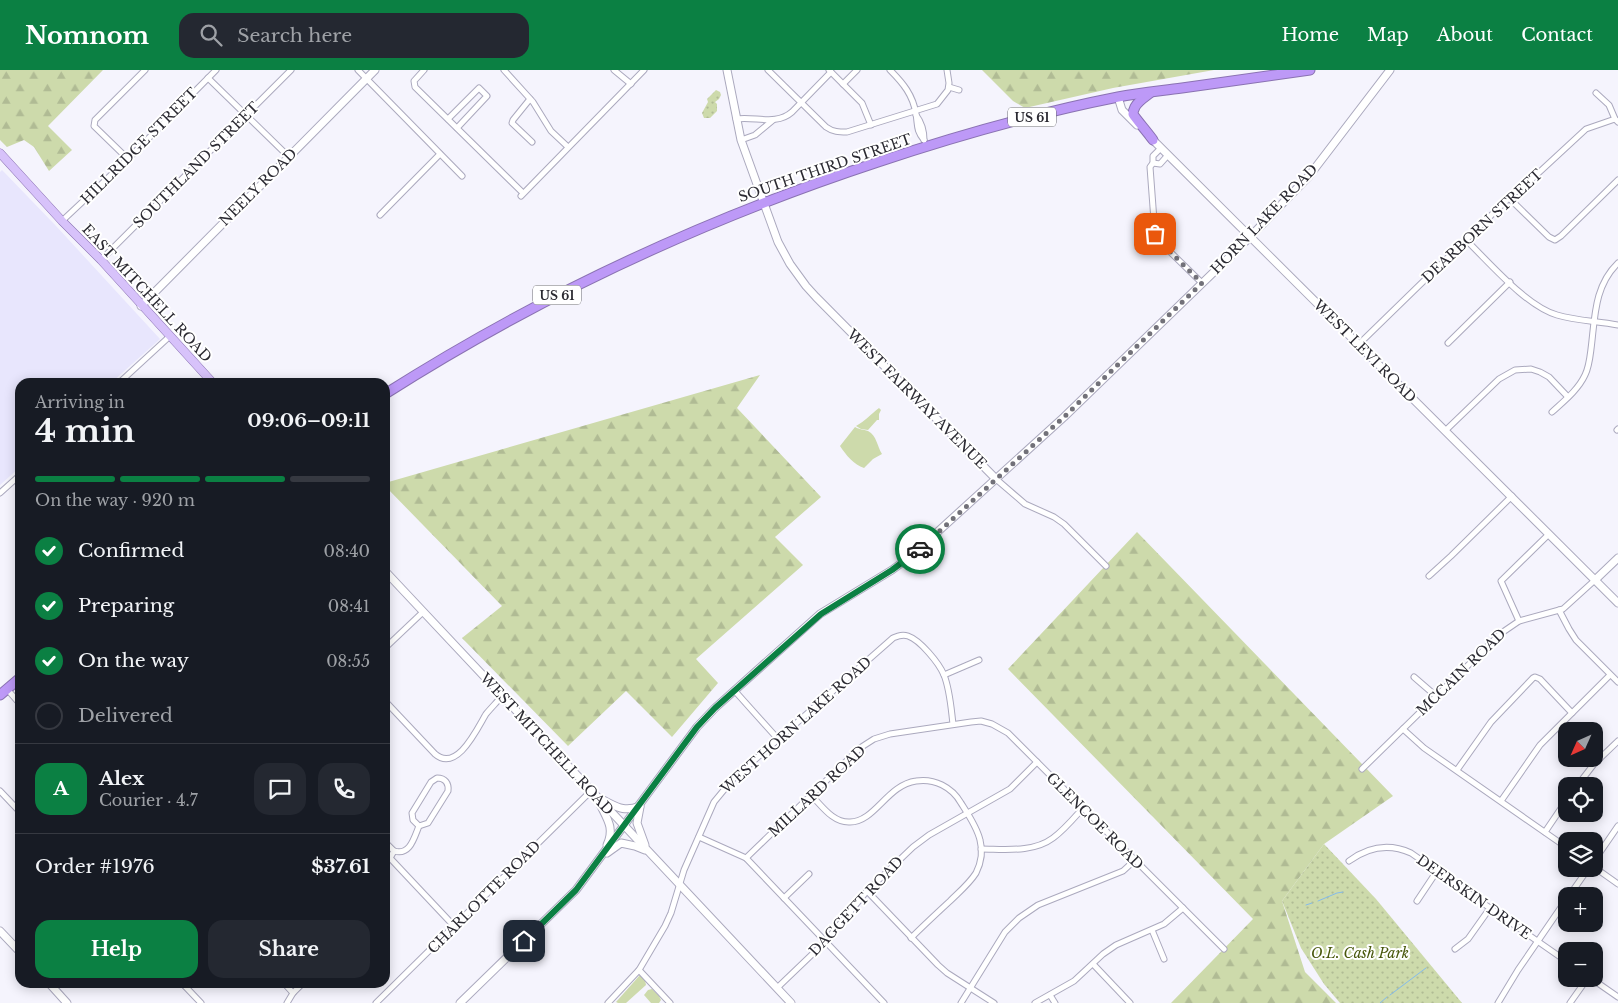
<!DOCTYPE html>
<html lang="en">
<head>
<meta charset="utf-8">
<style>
  :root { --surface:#171b24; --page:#242831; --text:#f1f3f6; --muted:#9ea1a6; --line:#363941; --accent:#0b8043 }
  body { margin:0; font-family:"Libre Baskerville",serif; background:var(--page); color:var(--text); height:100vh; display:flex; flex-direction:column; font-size:19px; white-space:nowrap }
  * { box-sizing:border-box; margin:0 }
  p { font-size:16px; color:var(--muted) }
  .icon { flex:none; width:28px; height:28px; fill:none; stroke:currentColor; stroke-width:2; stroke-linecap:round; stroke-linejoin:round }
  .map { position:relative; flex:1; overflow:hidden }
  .side { position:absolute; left:15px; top:308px; width:375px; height:610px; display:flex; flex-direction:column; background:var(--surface); border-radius:15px; box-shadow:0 2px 12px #0003 }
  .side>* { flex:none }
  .needle { width:32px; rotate:225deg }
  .buttons { position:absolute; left:1558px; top:652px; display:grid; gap:10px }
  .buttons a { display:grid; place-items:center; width:45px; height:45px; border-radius:10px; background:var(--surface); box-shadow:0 2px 12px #0003; font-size:25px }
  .pin { position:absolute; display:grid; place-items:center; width:42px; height:42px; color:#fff; margin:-21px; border-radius:10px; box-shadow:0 2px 8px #0006 }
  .courier { position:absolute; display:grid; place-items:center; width:50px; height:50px; margin:-25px; border:4px solid #0b8043; border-radius:50%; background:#fff; color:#222; box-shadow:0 1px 6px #0007 }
  .overview em { font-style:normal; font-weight:700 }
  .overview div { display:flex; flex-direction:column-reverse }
  .overview { display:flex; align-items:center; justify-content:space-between; height:85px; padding:0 20px }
  h1 { font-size:32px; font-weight:700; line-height:38px }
  .bar { display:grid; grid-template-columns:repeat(4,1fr); gap:8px 5px; align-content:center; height:60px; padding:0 20px }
  .bar i { height:6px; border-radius:4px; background:var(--line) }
  .bar .selected { background:var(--accent) }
  .bar p { grid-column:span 4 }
  .line { display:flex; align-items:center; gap:12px; padding:0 20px; border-top:1px solid var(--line) }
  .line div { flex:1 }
  .round { display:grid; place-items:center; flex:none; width:52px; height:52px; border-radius:15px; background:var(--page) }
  ol { padding:0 20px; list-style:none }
  li { display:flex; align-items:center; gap:15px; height:55px }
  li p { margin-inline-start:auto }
  li .icon { padding:5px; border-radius:50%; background:var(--accent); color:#fff; stroke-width:4 }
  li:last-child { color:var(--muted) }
  li i { width:28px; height:28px; border:2px solid var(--line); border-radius:50% }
  .button { display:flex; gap:10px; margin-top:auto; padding:10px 20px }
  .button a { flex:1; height:58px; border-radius:15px; background:var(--accent); color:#fff; font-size:20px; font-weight:700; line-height:58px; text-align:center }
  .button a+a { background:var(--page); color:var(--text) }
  header { display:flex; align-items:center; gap:30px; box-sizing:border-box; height:70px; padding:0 25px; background:var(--accent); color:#fff }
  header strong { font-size:24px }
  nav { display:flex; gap:28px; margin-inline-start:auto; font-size:18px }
  .search { width:350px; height:45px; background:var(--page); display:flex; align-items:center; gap:12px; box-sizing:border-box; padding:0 18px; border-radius:15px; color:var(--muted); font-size:19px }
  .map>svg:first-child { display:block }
  .built { fill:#e8e6fd }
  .green { fill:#cddaab }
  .forest { fill:url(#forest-firs) }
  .park { fill:url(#park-dots) }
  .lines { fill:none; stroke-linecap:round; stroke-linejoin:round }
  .stream { stroke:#84bbeb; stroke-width:1 }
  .street-casing { stroke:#aba9be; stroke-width:7 }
  .secondary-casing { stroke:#aba9be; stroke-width:9 }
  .primary-casing { stroke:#8a72b2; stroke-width:9 }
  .highway-casing { stroke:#8a72b2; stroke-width:11 }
  .street { stroke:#fff; stroke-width:5 }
  .secondary { stroke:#fff; stroke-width:7 }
  .primary { stroke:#d7c2fa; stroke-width:8 }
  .highway { stroke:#bd99f7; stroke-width:9 }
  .done { stroke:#727179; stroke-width:5; stroke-dasharray:0 9 }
  .route { stroke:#0b8043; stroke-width:6 }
  .labels { text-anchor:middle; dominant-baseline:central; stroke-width:4; stroke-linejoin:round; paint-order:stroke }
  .shield { fill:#fff; stroke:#6b6a70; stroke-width:1 }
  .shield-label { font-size:12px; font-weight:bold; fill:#2b2a32 }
  .street-label { font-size:14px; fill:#2b2a32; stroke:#fff }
  .park-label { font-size:14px; font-style:italic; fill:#48570c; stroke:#fff }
</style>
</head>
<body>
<header>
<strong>Nomnom</strong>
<div class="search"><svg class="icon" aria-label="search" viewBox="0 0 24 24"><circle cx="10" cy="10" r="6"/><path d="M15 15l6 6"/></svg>Search here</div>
<nav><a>Home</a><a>Map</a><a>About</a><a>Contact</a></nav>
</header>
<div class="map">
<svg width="1618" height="933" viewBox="0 0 1618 933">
  <defs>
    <pattern id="forest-firs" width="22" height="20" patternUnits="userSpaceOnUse" patternTransform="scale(1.25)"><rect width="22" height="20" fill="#cddaab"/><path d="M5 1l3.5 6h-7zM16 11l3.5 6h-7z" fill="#b0bb94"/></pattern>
    <pattern id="park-dots" width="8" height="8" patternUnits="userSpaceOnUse" patternTransform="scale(1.25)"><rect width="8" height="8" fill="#cddaab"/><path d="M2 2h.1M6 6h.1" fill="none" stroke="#b0bb94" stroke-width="1.8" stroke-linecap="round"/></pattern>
  </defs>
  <rect width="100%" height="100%" fill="#f5f4fd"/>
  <path class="built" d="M2,100L56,156L160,269L112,312H20V397L0,415V102Z"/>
  <g class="green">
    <path d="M879,338L881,340L879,344V350H877L868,360L861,359L856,356C865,351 871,344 879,338Z"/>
    <path d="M855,357C860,360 863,359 868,361C877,366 877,376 882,384L873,389L864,398C854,395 846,385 840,376Z"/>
    <path d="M640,905L645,910L646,915L626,933H618L616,932Z"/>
    <path d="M652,919L659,926L661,930L659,933H651L644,925L648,920Z"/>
  </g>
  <g class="forest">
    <path d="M0,0H103L48,56L72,80L49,101L34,77L24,70L7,77L0,70Z"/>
    <path d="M982,0H1214L1113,18L1025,38L1013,31Z"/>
    <path d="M760,305L737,338L821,427L775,467L803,495L696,589L718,613L672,667L626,621L568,676L462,568L502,536L385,416V413Z"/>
    <path d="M1137,462L1393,726L1324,774L1282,831L1305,902L1336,933H1171L1253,849L1008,599Z"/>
  </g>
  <g class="park">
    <path d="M716,20L720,22L721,25L719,29L715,32L717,34V41L710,48H704L702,43L708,32L707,29Z"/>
    <path d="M1324,774L1376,829L1462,933H1340L1324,914L1301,878L1282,831Z"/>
  </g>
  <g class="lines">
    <g class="stream">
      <path d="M1318,831L1337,823L1343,822"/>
      <path d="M1306,835L1312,833"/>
      <path d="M1390,925L1426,898"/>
      <path d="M1380,933L1387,927"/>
    </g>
    <g class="street-casing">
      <g id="street">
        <path d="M358,0L462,106"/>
        <path d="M424,0L414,11L415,17L523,123"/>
        <path d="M504,0L533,32L551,61L568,77"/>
        <path d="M614,0L631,14"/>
        <path d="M768,0L826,57C833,62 839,62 847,62L937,34L948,20L949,13L947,0"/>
        <path d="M829,0L862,33L871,55"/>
        <path d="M890,0C903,13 913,25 916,44C918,56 916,60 924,70"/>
        <path d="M208,8L288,86"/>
        <path d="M843,14L857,0"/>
        <path d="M949,17L959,20"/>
        <path d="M1596,23L1609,35L1615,49L1618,52"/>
        <path d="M530,29L513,50L512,53L532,72"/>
        <path d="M916,45C922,53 924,60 924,70"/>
        <path d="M448,49L479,18L487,26L457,58"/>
        <path d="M736,49C755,46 776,56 792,42L831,2"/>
        <path d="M741,70L755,65L773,50"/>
        <path d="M1161,78L1153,86V93L1150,97L1155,164L1160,172L1202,213"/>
        <path d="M128,89L94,56L95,50L145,0"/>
        <path d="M1153,93L1160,94L1168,85"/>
        <path d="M521,126L644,0"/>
        <path d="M1509,128L1549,167L1555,170L1561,166L1618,110"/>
        <path d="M380,145L440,84"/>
        <path d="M62,151L128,89L216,0"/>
        <path d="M1466,170C1490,193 1526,236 1557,245C1577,251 1598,251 1618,255"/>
        <path d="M101,190L291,0"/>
        <path d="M1448,273L1510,212"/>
        <path d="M1358,275L1513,124L1533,108L1586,59L1615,49"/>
        <path d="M120,312L170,266"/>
        <path d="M1552,342C1564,331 1578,320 1585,305C1589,297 1590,287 1591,279C1595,248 1594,216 1618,193"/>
        <path d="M1446,360L1499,309L1515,300L1531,299L1540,302L1549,307L1568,327"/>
        <path d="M1617,360L1618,359"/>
        <path d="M996,409L1025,434L1054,447L1064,454L1106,496"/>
        <path d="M0,423L20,405"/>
        <path d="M1429,506L1451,486L1512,426"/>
        <path d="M1559,540L1569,559L1576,570L1618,612"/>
        <path d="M1519,551L1501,511L1549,464"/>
        <path d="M385,578L423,542"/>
        <path d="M944,605L979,590"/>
        <path d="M1414,607L1436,626"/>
        <path d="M7,619L20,634"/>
        <path d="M734,620L778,669"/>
        <path d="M385,631L435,684C457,703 477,659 486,644C491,638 497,632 502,626"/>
        <path d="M1403,659L1424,678L1566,777"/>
        <path d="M1362,699L1500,564L1519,551L1563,539L1595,510"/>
        <path d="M1457,700L1491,652L1533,608L1535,607L1540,609L1572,643"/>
        <path d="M437,708C445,708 449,713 448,721L428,753L419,756L413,750L412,743L431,712Z"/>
        <path d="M1577,716L1594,694L1618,671"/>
        <path d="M0,721L20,742"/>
        <path d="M811,725C822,736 833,753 850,752C875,752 887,715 916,711C934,708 952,717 961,733C968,744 977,757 980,770C983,781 981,793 976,803C969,814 959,822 950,831C937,843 924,855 911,868"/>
        <path d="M1501,731L1540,675L1610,605"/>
        <path d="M1545,762L1566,731"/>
        <path d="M699,767L746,788L884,933"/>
        <path d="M385,772L394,781"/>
        <path d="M981,779C1004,779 1033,783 1053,768C1064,760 1074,748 1083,738"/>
        <path d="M390,788L454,856"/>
        <path d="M746,788L860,678L874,669L890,664L971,652L981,651L992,654L1008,663L1224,879"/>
        <path d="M1349,791C1368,777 1389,773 1411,783L1566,891"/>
        <path d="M1594,791L1618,756"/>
        <path d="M385,793L390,788L394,781C410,786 414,768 419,756"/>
        <path d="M1594,797L1618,814"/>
        <path d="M867,821L938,895L947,903L994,933"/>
        <path d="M1569,826L1588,799"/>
        <path d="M784,828L809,804"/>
        <path d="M1417,831L1437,801"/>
        <path d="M1152,860L1164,889"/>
        <path d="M1455,879L1468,869L1490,838"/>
        <path d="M1093,894L1130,933"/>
        <path d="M639,900L670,933"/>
        <path d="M1592,909L1618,927"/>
        <path d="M181,912L201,933"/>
        <path d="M283,912L293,923"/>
        <path d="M777,918L825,872L867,821L913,777L929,765L1010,719L1037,692"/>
        <path d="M1050,925L1055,933"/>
        <path d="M287,933L293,923L304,912"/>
        <path d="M376,933L591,721"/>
        <path d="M608,933L639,900L665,856L671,843L684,800L714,732L733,709L893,568C898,566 902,564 908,566C920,570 939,593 944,605C950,620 951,638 953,654"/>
        <path d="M961,933L1005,862L1019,848L1038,835L1123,801L1135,790"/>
        <path d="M1035,933L1074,911L1103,884L1116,875L1164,854L1183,838"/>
        <path d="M1498,933L1518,900L1566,830"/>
        <path d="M1570,933L1587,909"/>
      </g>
    </g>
    <g class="secondary-casing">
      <g id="secondary">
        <path d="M727,0L741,70L778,172L790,194L806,216L816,227L996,409"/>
        <path d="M1118,27L1122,40L1137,55"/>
        <path d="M1150,67L1618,533"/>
        <path d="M141,236L375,0"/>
        <path d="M385,501L791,933"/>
        <path d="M1595,510L1618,488"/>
        <path d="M601,729C616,736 623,743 640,736"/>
        <path d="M600,734C607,749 615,758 607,775"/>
        <path d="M640,737L637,753L645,775"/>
        <path d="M607,783L621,773L635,776L645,780"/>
        <path d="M0,861L20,882"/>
        <path d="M48,912L67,933"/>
        <path d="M460,933L576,820L697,657L715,638L820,544L892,500L911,486L1064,347L1250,167L1309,106L1390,0"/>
      </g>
    </g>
    <g class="primary-casing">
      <path id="primary" d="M0,83L62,151L101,190L212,312"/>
    </g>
    <g class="highway-casing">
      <g id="highway">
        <path d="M1150,23C1145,27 1138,31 1135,37C1134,39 1133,42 1133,44C1135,48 1149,64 1153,70"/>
        <path d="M385,324C539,226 705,149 878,92C956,66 1037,43 1118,27C1139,23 1160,21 1182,18C1224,12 1267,6 1310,0"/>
        <path d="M0,625L20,608"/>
      </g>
    </g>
    <use href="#street" class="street"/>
    <use href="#secondary" class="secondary"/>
    <use href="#primary" class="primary"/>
    <use href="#highway" class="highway"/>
  </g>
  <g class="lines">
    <path class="done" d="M920,479L1064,347L1202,213L1160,172L1155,164"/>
    <path class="route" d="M524,871L576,820L697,657L715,638L821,544L892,500L920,479"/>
  </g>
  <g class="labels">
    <g class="shield">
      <rect x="1008" y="37.5" width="48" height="19" rx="4"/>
      <rect x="533" y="215.5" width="48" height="19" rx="4"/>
    </g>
    <g class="shield-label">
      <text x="1032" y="47">US 61</text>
      <text x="557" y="225">US 61</text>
    </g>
    <g class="street-label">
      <text transform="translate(139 76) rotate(-45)">HILLRIDGE STREET</text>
      <text transform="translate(196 95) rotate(-45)">SOUTHLAND STREET</text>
      <text transform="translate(825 98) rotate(-19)">SOUTH THIRD STREET</text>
      <text transform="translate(258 117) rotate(-45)">NEELY ROAD</text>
      <text transform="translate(1264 149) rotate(-46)">HORN LAKE ROAD</text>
      <text transform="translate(1482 156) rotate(-43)">DEARBORN STREET</text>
      <text transform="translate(147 223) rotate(47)">EAST MITCHELL ROAD</text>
      <text transform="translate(1365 281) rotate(45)">WEST LEVI ROAD</text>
      <text transform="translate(917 329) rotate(45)">WEST FAIRWAY AVENUE</text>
      <text transform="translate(1461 602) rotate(-44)">MCCAIN ROAD</text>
      <text transform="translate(796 655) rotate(-42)">WEST HORN LAKE ROAD</text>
      <text transform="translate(547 674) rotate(47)">WEST MITCHELL ROAD</text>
      <text transform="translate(817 721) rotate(-43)">MILLARD ROAD</text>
      <text transform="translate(1095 751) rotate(45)">GLENCOE ROAD</text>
      <text transform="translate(484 827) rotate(-45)">CHARLOTTE ROAD</text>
      <text transform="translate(1474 827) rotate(35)">DEERSKIN DRIVE</text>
      <text transform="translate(856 836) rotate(-47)">DAGGETT ROAD</text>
    </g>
    <g class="park-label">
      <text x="1360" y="883">O.L. Cash Park</text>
    </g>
  </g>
</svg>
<div class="buttons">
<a><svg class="needle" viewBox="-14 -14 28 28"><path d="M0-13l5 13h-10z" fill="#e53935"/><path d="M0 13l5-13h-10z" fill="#9ea1a6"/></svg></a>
<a><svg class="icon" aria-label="locate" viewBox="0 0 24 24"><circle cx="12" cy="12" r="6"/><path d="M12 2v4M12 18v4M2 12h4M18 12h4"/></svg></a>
<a><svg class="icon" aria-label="layers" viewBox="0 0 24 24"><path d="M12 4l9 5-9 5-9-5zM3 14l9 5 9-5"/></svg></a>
<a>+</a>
<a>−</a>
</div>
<div class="pin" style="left:1155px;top:164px;background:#ea580c"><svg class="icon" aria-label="bag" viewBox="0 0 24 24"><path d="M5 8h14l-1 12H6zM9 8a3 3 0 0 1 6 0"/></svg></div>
<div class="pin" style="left:524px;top:871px;background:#1f2937"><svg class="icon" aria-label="home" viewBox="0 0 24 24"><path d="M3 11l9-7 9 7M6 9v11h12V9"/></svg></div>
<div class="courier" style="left:920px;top:479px"><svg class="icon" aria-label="car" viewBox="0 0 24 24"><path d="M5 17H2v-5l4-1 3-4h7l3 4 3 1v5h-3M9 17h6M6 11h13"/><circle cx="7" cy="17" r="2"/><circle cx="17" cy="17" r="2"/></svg></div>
<section class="side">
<div class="overview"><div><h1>4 min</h1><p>Arriving in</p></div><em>09:06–09:11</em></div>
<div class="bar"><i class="selected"></i><i class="selected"></i><i class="selected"></i><i></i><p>On the way · 920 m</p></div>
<ol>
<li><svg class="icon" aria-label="check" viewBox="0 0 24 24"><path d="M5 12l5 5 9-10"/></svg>Confirmed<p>08:40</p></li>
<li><svg class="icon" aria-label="check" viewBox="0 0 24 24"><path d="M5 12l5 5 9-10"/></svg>Preparing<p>08:41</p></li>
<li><svg class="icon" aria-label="check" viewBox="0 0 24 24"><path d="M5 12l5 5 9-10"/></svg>On the way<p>08:55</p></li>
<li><i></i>Delivered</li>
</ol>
<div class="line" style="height:90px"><b class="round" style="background:var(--accent);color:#fff">A</b><div><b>Alex</b><p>Courier · 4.7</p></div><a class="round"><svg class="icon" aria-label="chat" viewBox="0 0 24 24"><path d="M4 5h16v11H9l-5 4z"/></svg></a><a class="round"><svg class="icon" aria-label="phone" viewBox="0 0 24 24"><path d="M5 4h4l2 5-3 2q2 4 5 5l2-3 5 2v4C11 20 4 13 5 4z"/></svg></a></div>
<div class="line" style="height:65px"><div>Order #1976</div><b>$37.61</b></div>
<div class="button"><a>Help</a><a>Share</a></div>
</section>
</div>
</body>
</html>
